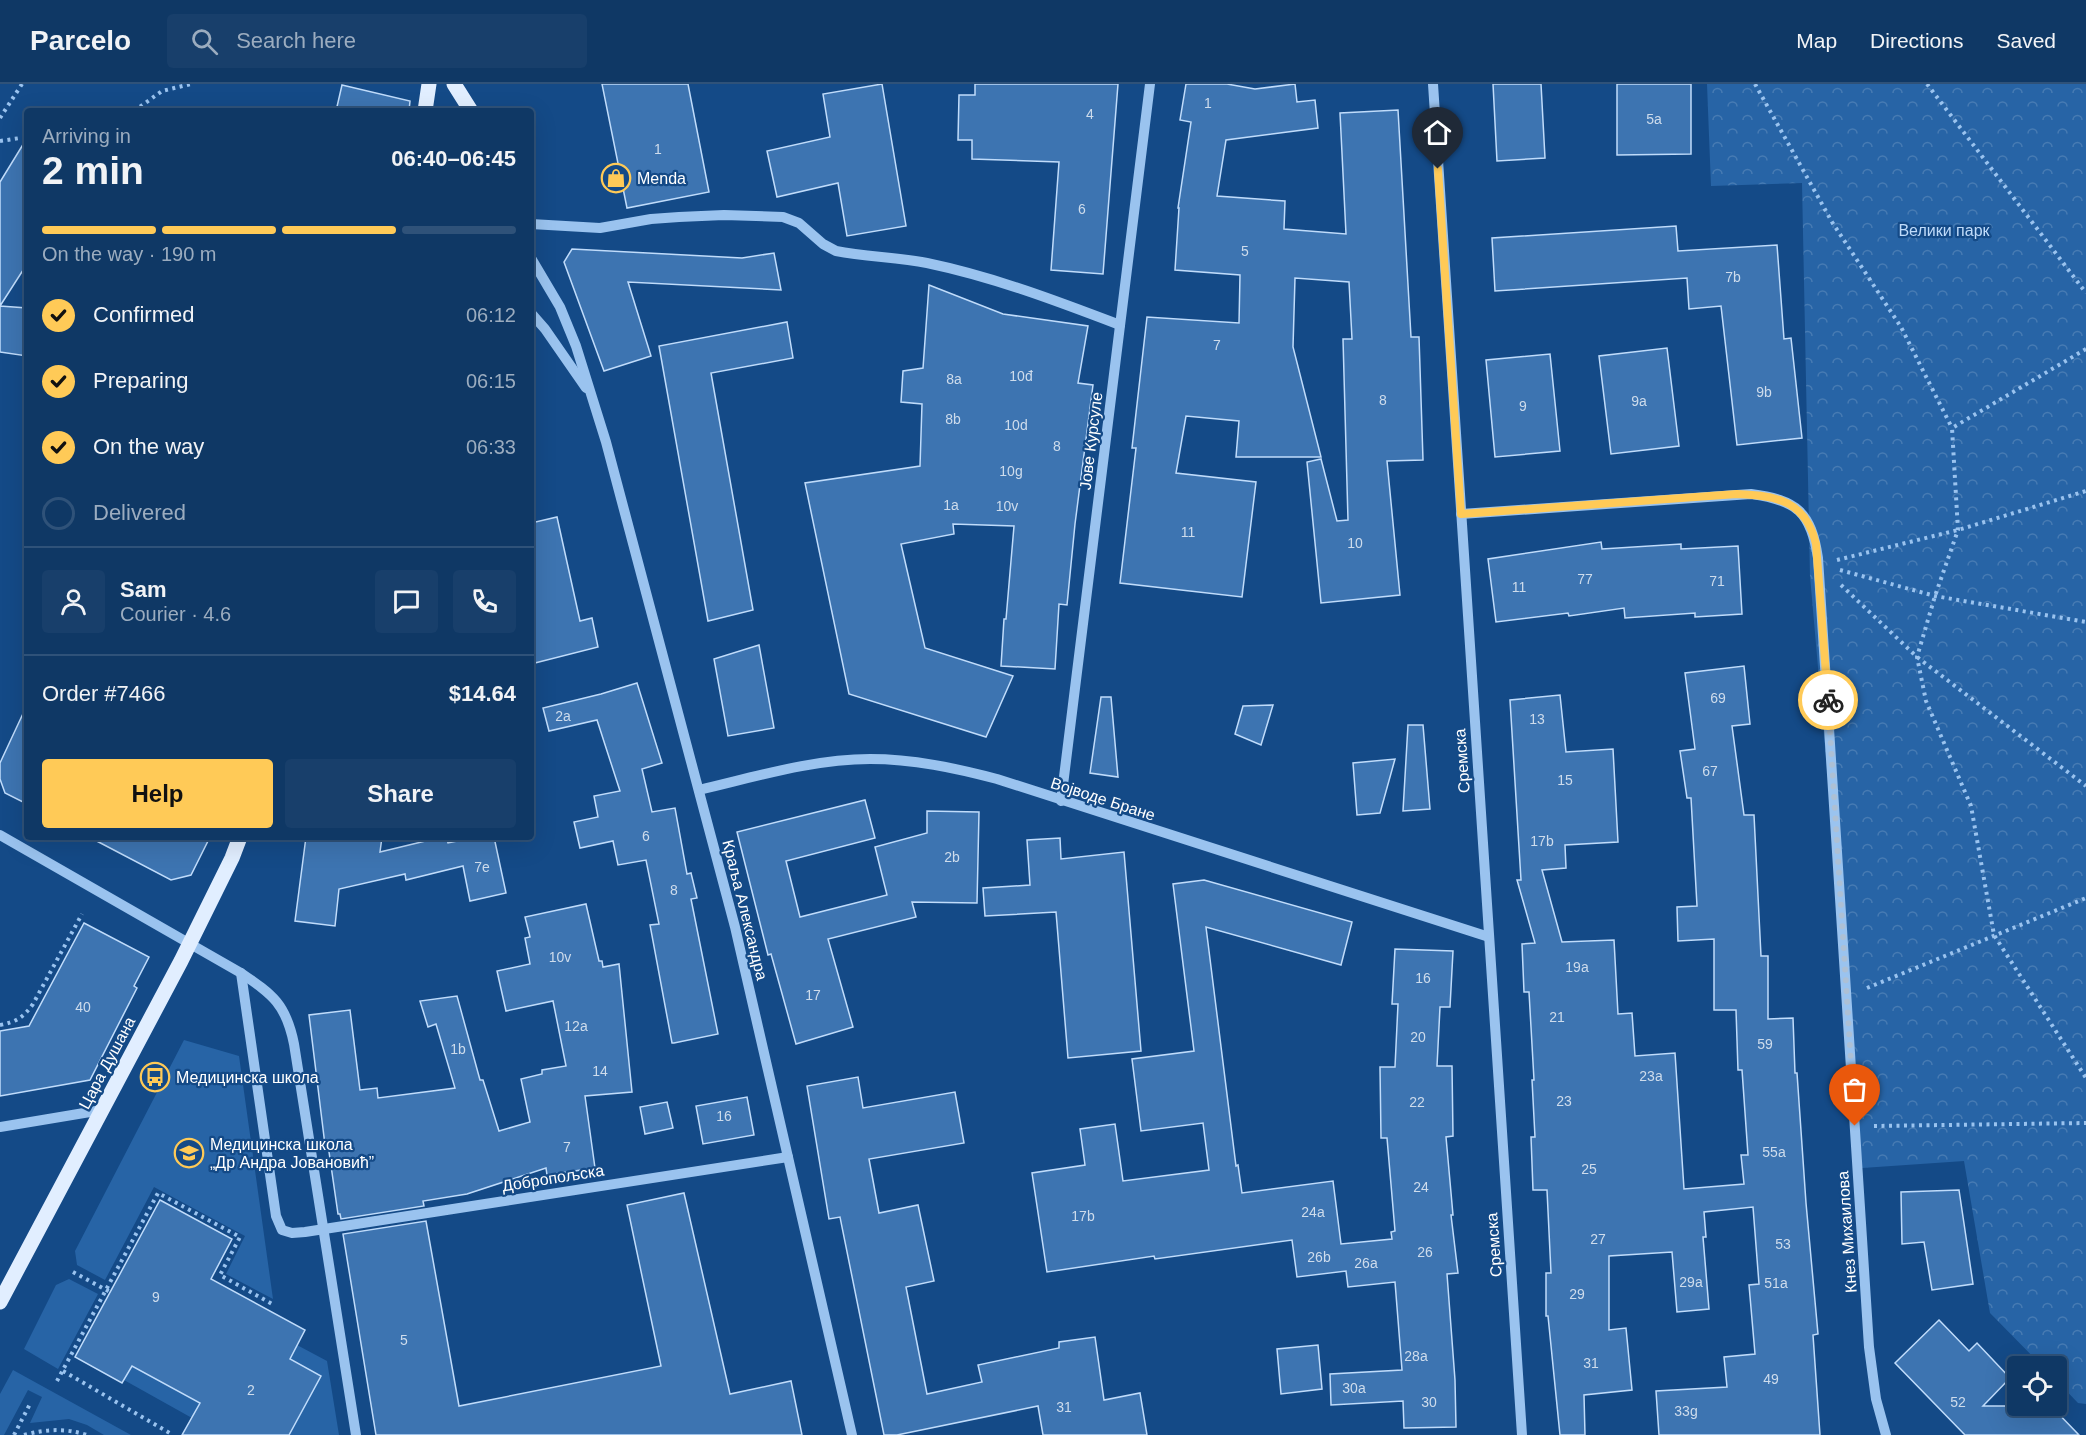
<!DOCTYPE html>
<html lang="en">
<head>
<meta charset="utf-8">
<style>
  :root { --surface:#0f3865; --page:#183f6b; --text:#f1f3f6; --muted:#9bacbf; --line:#2f5279; --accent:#ffca57 }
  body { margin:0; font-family:Helvetica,sans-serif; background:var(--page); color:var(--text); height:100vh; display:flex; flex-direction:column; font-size:22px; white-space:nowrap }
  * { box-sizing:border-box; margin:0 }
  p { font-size:20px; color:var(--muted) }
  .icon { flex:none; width:33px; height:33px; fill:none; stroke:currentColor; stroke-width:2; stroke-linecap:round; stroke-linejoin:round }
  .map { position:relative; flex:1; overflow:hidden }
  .drawer { position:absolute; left:24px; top:24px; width:510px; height:732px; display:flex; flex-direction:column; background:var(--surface); border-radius:6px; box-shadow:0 6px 24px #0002,0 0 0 2px var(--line) }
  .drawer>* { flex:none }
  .controls { position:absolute; left:2007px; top:1272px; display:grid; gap:12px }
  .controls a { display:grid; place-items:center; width:60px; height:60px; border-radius:6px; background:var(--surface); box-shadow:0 6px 24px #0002,0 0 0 2px var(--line); font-size:30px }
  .pin { position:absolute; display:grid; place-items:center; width:51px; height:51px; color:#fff; margin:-62px -26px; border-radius:50% 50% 50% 0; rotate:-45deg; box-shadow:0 0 6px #0007 }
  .pin .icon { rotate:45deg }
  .courier { position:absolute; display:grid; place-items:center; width:60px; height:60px; margin:-30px; border:4px solid #ffca57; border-radius:50%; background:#fff; color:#222; box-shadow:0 2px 8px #0007 }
  .overview em { font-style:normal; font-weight:800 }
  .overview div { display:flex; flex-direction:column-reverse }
  .overview { display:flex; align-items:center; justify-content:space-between; height:102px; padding:0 18px }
  h1 { font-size:39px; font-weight:800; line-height:45px }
  .bar { display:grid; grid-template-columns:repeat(4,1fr); gap:9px 6px; align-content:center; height:72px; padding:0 18px }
  .bar i { height:8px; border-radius:4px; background:var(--line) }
  .bar .selected { background:var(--accent) }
  .bar p { grid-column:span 4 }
  .line { display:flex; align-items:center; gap:15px; padding:0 18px; border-top:2px solid var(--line) }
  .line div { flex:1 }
  .round { display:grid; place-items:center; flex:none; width:63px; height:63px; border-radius:6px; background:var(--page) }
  ol { padding:0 18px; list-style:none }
  li { display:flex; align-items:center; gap:18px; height:66px }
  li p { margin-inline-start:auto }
  li .icon { padding:6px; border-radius:50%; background:var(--accent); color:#111; stroke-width:4 }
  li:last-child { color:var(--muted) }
  li i { width:33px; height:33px; border:3px solid var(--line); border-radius:50% }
  .cta { display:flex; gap:12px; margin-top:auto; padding:12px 18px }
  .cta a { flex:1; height:69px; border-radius:6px; background:var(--accent); color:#111; font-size:24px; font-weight:800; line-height:69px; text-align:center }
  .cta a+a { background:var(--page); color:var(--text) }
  header { display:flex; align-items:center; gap:36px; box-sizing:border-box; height:84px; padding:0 30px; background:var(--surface); border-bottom:2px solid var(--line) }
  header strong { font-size:28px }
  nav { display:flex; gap:33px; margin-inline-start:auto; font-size:21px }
  .search { width:420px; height:54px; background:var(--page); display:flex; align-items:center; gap:15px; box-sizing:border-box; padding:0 21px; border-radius:6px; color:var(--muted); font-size:22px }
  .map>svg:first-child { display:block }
  .grass { fill:#2764a6 }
  .park { fill:url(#park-crowns) }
  .building { fill:#3d74b1; stroke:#c0dcfb; stroke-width:1.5 }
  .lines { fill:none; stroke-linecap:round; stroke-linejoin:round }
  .path { stroke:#9ac3ef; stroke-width:4; stroke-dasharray:3 4.5; stroke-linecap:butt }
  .minor { stroke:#9ac3ef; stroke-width:10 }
  .major { stroke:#e1eeff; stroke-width:15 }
  .done { stroke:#adc0d5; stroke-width:6; stroke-dasharray:0 10.8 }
  .route { stroke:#ffca57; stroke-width:8 }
  .labels { text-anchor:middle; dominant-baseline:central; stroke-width:4.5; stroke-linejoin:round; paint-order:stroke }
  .number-label { font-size:14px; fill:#cedcec }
  .poi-label { font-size:16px; fill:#fff; stroke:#144a87; text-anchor:start }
  .park-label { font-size:16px; fill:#c0dcfb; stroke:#144a87 }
  .street-label { font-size:16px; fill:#fff; stroke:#144a87 }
</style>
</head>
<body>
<header>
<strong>Parcelo</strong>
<div class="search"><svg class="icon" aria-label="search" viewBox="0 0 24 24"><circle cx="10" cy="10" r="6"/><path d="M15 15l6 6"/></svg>Search here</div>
<nav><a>Map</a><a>Directions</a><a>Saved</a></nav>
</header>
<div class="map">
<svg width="2086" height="1351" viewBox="0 0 2086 1351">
  <defs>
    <pattern id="park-crowns" width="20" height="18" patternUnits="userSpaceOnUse" patternTransform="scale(1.5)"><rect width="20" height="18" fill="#2764a6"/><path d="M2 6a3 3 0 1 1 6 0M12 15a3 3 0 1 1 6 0" fill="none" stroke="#477bb3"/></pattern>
  </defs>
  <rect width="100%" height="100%" fill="#144a87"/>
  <g class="grass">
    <path d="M184,956L239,972L273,1215L226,1190L245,1152L154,1103L105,1196L77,1181L75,1167Z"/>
    <path d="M69,1195L98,1210L58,1285L24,1265L56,1201Z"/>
    <path d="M231,1260L192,1334L124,1296L132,1282L161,1297Z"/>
    <path d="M297,1261L327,1277L339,1351H289L321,1292L290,1275Z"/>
    <path d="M13,1286L131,1351H104L87,1341L69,1335L30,1339L42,1313L28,1306L4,1351H0V1310Z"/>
  </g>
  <path class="park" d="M1707,0H2086V1320L2078,1319L2057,1297L2056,1282H2042L1990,1229L1964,1077L1862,1084L1810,492L1802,99L1711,102Z"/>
  <g class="building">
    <path d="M602,0H688L709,108L627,124Z"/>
    <path d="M882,0L906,142L847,152L838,99L777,113L767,67L830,53L823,10Z"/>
    <path d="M975,0H1118L1103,190L1051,186L1059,78L972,75V56H958L959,11H975Z"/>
    <path d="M1186,0H1227L1255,5L1295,0L1297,18L1315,16L1318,44L1226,56L1217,112L1285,117L1284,145L1346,150L1340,29L1398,26L1411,253H1419L1423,376L1387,377L1400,511L1321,519L1307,378L1321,375L1337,437L1348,436L1343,255H1352L1349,198L1295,194L1293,263L1321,373H1236L1239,337L1186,332L1176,389L1256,398L1242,513L1120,499L1136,364H1132L1147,233L1239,239L1240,191L1175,186L1179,124H1178L1191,38L1180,36Z"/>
    <path d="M1493,0H1541L1545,74L1497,77Z"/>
    <path d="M1617,0H1691V70L1617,71Z"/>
    <path d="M342,1L410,17L409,27H336Z"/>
    <path d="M27,54V180L0,222L27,224V272L0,268V98Z"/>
    <path d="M1676,142L1678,167L1777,161L1784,255L1791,254L1802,354L1737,361L1721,222L1689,225L1687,194L1495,207L1492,154Z"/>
    <path d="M572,165L742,174L774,169L781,206L628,198L651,272L604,287L564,178Z"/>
    <path d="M929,201L1003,230L1088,242L1078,299L1093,301L1075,440L1067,521L1059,520L1055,585L1001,582L1004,535H1006L1014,442L953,440L954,450L901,460L925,564L1013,592L986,653L849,610L805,399L920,382L922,320L901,318L903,287L923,284Z"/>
    <path d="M787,238L793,274L711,289L753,526L708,537L659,262Z"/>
    <path d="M1667,264L1679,362L1611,370L1599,272Z"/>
    <path d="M1550,270L1560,367L1495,373L1486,276Z"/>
    <path d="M557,433L580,537L592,534L598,563L531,580V439Z"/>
    <path d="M1601,458L1602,465L1681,460V465L1738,462L1742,530L1695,533V529L1625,534L1624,524L1569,532L1568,529L1496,538L1488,475Z"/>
    <path d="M759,561L774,644L728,652L714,575Z"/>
    <path d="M1744,582L1750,640L1732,642L1744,731H1754L1761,872H1768V935L1793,934L1795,989H1797L1806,1119L1818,1250L1813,1251L1820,1351H1659L1656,1307L1727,1303L1724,1273L1755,1270L1749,1201L1759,1200L1753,1123L1704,1128L1706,1153H1703L1709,1225L1677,1228L1672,1168L1609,1172V1246L1626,1244L1632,1306L1584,1311L1585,1351H1560L1548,1232H1546V1189H1551L1547,1106H1533L1531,1053H1535L1532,996H1534L1529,908H1524L1522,860L1535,859L1517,796H1521L1510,616L1560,611L1566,668L1613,665L1618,758L1565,761L1566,784L1542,786L1562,858L1614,856L1618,930L1632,929L1635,972L1675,969L1684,1105L1744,1100L1741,1071H1748L1742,986H1738L1736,926H1714V855L1678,857L1677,823L1697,822L1691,714H1687L1680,667L1695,665L1685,589Z"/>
    <path d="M637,599L662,679L642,685L652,728L675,724L687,790L691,789L697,814L691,815L718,950L674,959H672L650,841L659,840L646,776L618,781L613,757L580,764L574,738L598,733L594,712L620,707L597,636L549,647L543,624L601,610Z"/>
    <path d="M1101,613H1111L1118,693L1090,689Z"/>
    <path d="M27,621V720L5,709L0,695V679Z"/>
    <path d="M1273,621L1261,661L1235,650L1243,622Z"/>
    <path d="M1408,641H1423L1430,725L1403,727Z"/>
    <path d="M1395,675L1380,729L1357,731L1353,679Z"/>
    <path d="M865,716L875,754L786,777L800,833L887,811L875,763L927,749V727L979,728L977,819L912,818L916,833L828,855L853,943L796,960L771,870L768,871L737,748Z"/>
    <path d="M89,753H210L191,791L171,796Z"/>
    <path d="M306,753H382L380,768L442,753H446L448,759L477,753H494L506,809L470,817L463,782L406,796L405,790L339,805L335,842L295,837Z"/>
    <path d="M1060,754L1061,775L1124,768L1141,967L1068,974L1056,828L985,832L983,804L1030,801L1027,756Z"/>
    <path d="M1204,796L1352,838L1341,881L1206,843L1236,1082L1238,1081L1242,1109L1333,1097L1341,1160L1392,1155L1391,1148L1395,1147L1387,1054H1381L1380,983H1395L1398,920H1392L1395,865L1453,867L1450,923H1440L1437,982H1452L1453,1052L1446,1053L1453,1131H1451L1458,1189L1447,1190L1455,1296L1456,1343L1404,1344L1403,1317L1331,1321L1330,1290L1402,1286L1395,1198L1348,1203L1346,1187L1297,1193L1292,1156L1155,1175L1154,1172L1047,1188L1032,1089L1085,1081L1080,1045L1115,1040L1123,1097L1209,1086L1203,1039L1141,1047L1132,975L1194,967L1173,800Z"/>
    <path d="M586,820L599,877H602L603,883L619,880L632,1008L585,1012L595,1084L547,1091L546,1084L467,1110L423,1117L424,1122L341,1135L340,1130H338L328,1061H325L309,931L350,926L360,1006L377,1004L378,1014L455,1004L436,940L428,943L420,917L457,912L480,996H483L499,1047L530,1038L521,995L542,990V986L566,982L553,917L506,927L497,887L530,880L525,854L530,853L525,833Z"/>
    <path d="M84,839L149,873L134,902L137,904L90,996L0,1012V947L29,942Z"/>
    <path d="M858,993L863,1024L955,1008L964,1059L869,1075L879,1129L918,1121L934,1197L906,1203L927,1310L982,1298L978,1281L1059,1264V1258L1095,1253L1104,1316L1140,1309L1147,1351H1043L1038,1322L897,1351H884L840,1133L829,1135L807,1002Z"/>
    <path d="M747,1013L754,1051L703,1060L696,1022Z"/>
    <path d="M667,1018L673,1044L645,1050L640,1023Z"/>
    <path d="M1959,1106L1973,1200L1932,1206L1924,1158L1902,1160L1901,1108Z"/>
    <path d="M684,1109L730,1310L791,1297L802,1351H376L343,1150L426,1137L459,1322L661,1282L627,1121Z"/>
    <path d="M160,1116L232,1155L211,1195L305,1246L290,1275L321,1292L289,1351H182L200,1319L132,1282L122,1299L75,1273Z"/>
    <path d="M1939,1236L1969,1267L1977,1259L2010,1294L1983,1322H2051L2079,1351H1965L1895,1279Z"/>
    <path d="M1318,1261L1322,1305L1281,1310L1277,1265Z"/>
  </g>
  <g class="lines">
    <g class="path">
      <path d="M1755,0L1832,138L1901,243L1952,344"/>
      <path d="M1927,0L2086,209"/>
      <path d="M134,27L162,7L191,0"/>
      <path d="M0,34L22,0"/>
      <path d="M0,57L27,53"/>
      <path d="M2086,265L1952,344L1958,446L1935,512L1917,573L1926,617L1971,722L1994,851L2086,994"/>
      <path d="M1837,476L1958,446L2086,407"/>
      <path d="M1840,486L1935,512L2086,538"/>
      <path d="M1841,501L1917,573L2086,702"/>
      <path d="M1867,904L2086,814"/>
      <path d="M0,941C16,938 24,933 33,920L82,830"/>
      <path d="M1874,1042L2086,1039"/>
      <path d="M73,1188L110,1208"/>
      <path d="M63,1287L173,1351"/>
      <path d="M57,1297L158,1109L240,1153L220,1191L274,1221"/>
      <path d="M14,1351L31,1318"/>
      <path d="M24,1351C46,1345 65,1344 87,1351"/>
    </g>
    <g class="minor">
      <path d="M1433,0L1522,1351"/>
      <path d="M531,140L600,144L651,135L679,133L724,131L783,133L799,139L823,160L836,167C866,173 897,173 927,179C994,193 1057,217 1120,241"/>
      <path d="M531,174L560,223L576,262L606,358L735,843L852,1351"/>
      <path d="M531,229L545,245L586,304"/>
      <path d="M1461,430L1751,410C1797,416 1811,428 1818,474L1869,1263L1876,1315L1886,1351"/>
      <path d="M699,706C755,693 813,675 870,675C913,675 955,684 997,695L1489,853"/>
      <path d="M1061,717L1150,0"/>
      <path d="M0,751L241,889C273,911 286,920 294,960L356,1351"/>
      <path d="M241,889L276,1132L282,1146L292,1149L305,1148L788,1073"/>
      <path d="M0,1043L102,1026"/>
    </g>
    <g class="major">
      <path d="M454,0L471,27"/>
      <path d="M425,27L429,0"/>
      <path d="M0,1218L181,877L232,774L240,753"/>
    </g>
  </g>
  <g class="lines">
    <path class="done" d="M1828,616L1855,1042"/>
    <path class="route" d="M1438,85L1461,430L1737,410C1776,411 1806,417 1816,460L1828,616"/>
  </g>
  <defs>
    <g id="shop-ring" transform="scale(1.5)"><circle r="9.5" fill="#144a87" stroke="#ffca57" stroke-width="1.5"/><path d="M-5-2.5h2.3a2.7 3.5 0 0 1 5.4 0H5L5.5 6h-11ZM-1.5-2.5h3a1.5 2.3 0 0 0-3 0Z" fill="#ffca57"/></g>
    <g id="bus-ring" transform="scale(1.5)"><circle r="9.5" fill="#144a87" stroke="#ffca57" stroke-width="1.5"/><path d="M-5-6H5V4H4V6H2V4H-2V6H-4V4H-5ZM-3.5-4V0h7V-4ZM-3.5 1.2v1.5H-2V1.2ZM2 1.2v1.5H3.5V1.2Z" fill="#ffca57"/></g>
    <g id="school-ring" transform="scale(1.5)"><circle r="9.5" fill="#144a87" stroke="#ffca57" stroke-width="1.5"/><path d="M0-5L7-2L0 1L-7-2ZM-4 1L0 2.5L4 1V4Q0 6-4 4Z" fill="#ffca57"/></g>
  </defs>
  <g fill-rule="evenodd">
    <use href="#shop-ring" x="616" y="94"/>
    <use href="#bus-ring" x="155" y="993"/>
    <use href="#school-ring" x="189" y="1069"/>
  </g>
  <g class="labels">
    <g class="number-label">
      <text x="1208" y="19">1</text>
      <text x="1090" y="30">4</text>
      <text x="1654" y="35">5a</text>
      <text x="658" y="65">1</text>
      <text x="1082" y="125">6</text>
      <text x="1245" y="167">5</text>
      <text x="1733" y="193">7b</text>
      <text x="1217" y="261">7</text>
      <text x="1021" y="292">10đ</text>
      <text x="954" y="295">8a</text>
      <text x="1764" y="308">9b</text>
      <text x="1383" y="316">8</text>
      <text x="1639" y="317">9a</text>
      <text x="1523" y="322">9</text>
      <text x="953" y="335">8b</text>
      <text x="1016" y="341">10d</text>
      <text x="1057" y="362">8</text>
      <text x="1011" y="387">10g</text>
      <text x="951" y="421">1a</text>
      <text x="1007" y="422">10v</text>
      <text x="1188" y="448">11</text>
      <text x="1355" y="459">10</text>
      <text x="1585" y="495">77</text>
      <text x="1717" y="497">71</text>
      <text x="1519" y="503">11</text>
      <text x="1718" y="614">69</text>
      <text x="563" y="632">2a</text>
      <text x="1537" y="635">13</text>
      <text x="1710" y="687">67</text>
      <text x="1565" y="696">15</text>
      <text x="646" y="752">6</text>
      <text x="1542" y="757">17b</text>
      <text x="952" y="773">2b</text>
      <text x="482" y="783">7e</text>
      <text x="674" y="806">8</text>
      <text x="560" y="873">10v</text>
      <text x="1577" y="883">19a</text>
      <text x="1423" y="894">16</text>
      <text x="813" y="911">17</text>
      <text x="83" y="923">40</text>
      <text x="1557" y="933">21</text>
      <text x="576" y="942">12a</text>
      <text x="1418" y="953">20</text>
      <text x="1765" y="960">59</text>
      <text x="458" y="965">1b</text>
      <text x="600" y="987">14</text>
      <text x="1651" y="992">23a</text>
      <text x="1564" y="1017">23</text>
      <text x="1417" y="1018">22</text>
      <text x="724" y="1032">16</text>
      <text x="567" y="1063">7</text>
      <text x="1774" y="1068">55a</text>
      <text x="1589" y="1085">25</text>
      <text x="1421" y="1103">24</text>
      <text x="1313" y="1128">24a</text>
      <text x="1083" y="1132">17b</text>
      <text x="1598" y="1155">27</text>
      <text x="1783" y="1160">53</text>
      <text x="1425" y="1168">26</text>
      <text x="1319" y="1173">26b</text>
      <text x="1366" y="1179">26a</text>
      <text x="1691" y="1198">29a</text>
      <text x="1776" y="1199">51a</text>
      <text x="1577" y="1210">29</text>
      <text x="156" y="1213">9</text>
      <text x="404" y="1256">5</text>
      <text x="1416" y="1272">28a</text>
      <text x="1591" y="1279">31</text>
      <text x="1771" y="1295">49</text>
      <text x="1354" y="1304">30a</text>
      <text x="251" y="1306">2</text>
      <text x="1429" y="1318">30</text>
      <text x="1958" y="1318">52</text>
      <text x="1064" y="1323">31</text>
      <text x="1686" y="1327">33g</text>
    </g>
    <g class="poi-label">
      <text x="637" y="94">Menda</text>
      <text x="176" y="993">Медицинска школа</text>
      <text x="210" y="1060">Медицинска школа<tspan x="210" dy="18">„Др Андра Јовановић”</tspan></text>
    </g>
    <g class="park-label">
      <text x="1944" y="146">Велики парк</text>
    </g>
    <g class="street-label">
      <text transform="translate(1091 357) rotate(-83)">Јове Курсуле</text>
      <text transform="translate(1462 677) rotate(-94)">Сремска</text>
      <text transform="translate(1103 715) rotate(18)">Војводе Бране</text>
      <text transform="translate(745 826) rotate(76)">Краља Александра</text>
      <text transform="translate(107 979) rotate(-62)">Цара Душана</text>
      <text transform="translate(553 1094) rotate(-9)">Добропољска</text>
      <text transform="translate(1847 1148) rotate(-94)">Кнез Михаилова</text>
      <text transform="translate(1494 1161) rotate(-94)">Сремска</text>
    </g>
  </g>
</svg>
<div class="controls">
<a><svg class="icon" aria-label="locate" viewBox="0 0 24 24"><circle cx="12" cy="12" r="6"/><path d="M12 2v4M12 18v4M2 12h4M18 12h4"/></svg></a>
</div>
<div class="pin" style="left:1855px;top:1042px;background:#ea580c"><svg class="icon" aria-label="bag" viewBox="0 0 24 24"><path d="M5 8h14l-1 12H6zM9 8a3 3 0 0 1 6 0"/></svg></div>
<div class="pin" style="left:1438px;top:85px;background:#1f2937"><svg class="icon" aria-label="home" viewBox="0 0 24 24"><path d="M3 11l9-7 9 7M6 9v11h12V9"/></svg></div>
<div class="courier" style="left:1828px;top:616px"><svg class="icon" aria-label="bike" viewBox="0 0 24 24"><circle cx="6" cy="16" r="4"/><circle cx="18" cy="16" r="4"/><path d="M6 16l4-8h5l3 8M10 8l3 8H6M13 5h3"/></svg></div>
<section class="drawer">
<div class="overview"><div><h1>2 min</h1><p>Arriving in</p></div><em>06:40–06:45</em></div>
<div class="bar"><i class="selected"></i><i class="selected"></i><i class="selected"></i><i></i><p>On the way · 190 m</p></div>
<ol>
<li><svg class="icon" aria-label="check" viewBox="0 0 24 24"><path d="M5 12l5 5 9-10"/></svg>Confirmed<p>06:12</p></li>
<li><svg class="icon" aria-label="check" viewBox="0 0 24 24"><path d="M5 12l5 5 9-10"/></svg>Preparing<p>06:15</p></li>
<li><svg class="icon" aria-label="check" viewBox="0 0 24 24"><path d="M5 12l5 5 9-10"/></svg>On the way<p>06:33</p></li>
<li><i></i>Delivered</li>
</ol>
<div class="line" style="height:108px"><a class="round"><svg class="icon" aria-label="person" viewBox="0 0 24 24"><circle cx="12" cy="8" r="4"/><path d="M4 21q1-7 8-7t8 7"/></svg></a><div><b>Sam</b><p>Courier · 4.6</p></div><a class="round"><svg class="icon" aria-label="chat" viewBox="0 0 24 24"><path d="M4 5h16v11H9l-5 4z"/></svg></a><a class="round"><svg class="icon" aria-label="phone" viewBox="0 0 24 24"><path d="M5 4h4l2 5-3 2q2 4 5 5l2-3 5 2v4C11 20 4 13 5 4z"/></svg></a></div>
<div class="line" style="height:78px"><div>Order #7466</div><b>$14.64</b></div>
<div class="cta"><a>Help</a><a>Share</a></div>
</section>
</div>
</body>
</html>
